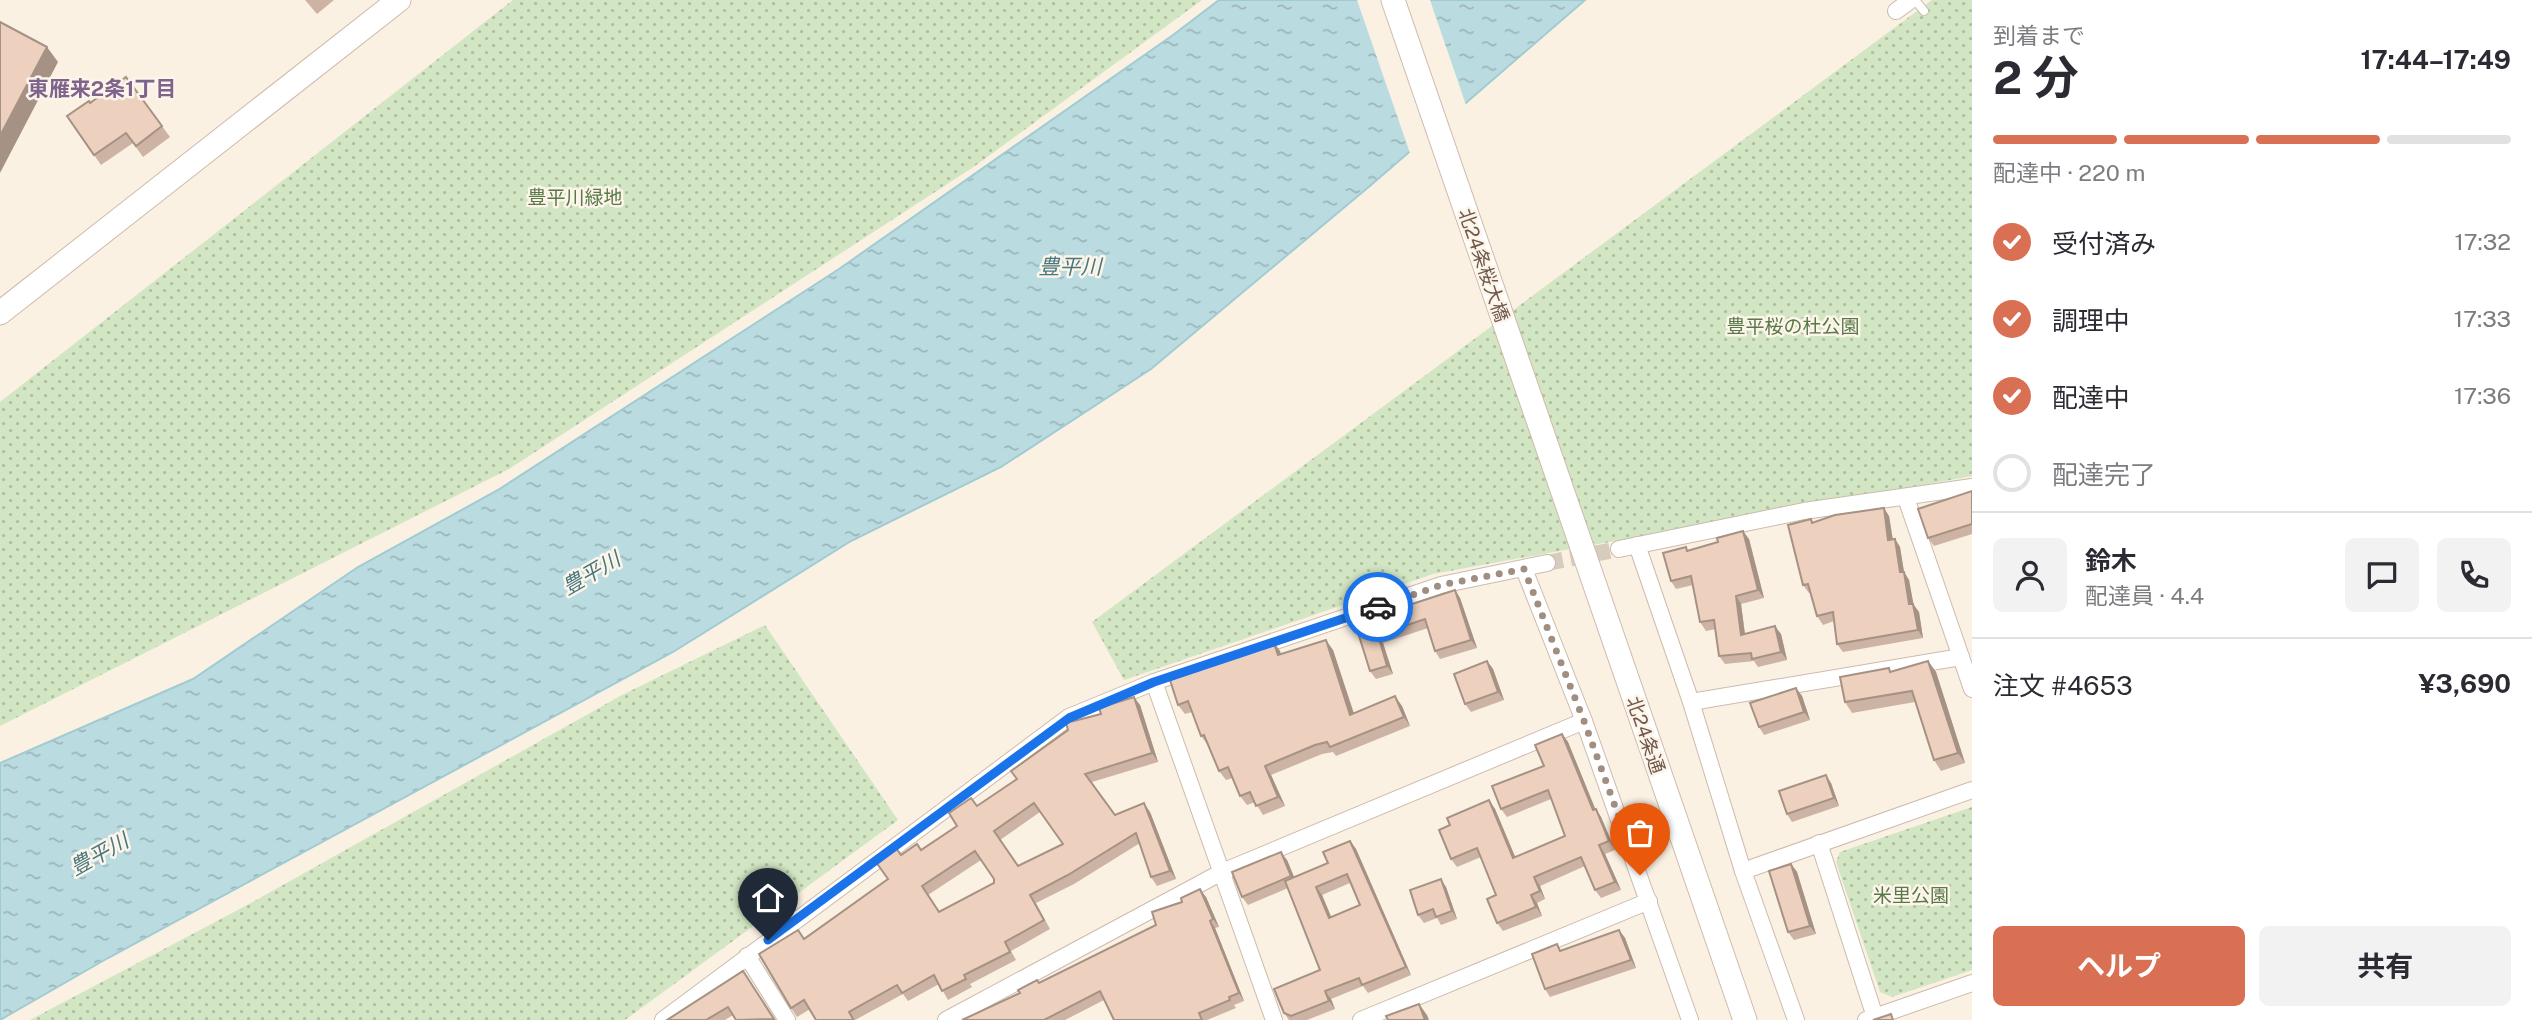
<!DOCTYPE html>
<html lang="ja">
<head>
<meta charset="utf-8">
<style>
  :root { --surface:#fff; --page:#f2f2f3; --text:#2b2b33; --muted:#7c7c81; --line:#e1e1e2; --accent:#d97053 }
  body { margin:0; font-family:"Public Sans","Noto Sans JP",sans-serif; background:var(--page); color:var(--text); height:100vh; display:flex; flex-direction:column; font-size:26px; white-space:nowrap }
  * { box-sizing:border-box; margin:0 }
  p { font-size:23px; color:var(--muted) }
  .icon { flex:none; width:38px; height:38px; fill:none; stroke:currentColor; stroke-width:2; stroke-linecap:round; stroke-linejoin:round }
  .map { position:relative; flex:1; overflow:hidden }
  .drawer { display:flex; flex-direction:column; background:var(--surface); width:560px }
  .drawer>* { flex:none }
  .pin { position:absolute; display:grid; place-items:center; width:60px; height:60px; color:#fff; margin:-72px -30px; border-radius:50% 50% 50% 0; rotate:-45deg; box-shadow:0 0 7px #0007 }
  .pin .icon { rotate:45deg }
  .courier { position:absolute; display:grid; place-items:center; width:70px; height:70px; margin:-35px; border:5px solid #1a73e8; border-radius:50%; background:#fff; color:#222; box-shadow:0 2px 9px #0007 }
  .summary em { font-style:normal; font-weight:700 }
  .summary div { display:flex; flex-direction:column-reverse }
  .summary { display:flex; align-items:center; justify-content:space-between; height:119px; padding:0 21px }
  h1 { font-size:46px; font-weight:700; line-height:52px }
  .bar { display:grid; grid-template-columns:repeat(4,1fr); gap:10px 7px; align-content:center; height:84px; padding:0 21px }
  .bar i { height:9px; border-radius:5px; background:var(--line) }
  .bar .selected { background:var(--accent) }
  .bar p { grid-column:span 4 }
  .line { display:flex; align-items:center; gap:18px; padding:0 21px; border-top:2px solid var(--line) }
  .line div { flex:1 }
  .round { display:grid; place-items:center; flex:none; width:74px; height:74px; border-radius:10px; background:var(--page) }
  ol { padding:0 21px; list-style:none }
  li { display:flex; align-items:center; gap:21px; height:77px }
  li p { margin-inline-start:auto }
  li .icon { padding:7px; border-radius:50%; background:var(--accent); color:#fff; stroke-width:4 }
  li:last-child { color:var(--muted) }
  li i { width:38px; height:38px; border:4px solid var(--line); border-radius:50% }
  .action { display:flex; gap:14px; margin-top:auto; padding:14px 21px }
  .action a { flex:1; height:80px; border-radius:10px; background:var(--accent); color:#fff; font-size:28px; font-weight:700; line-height:80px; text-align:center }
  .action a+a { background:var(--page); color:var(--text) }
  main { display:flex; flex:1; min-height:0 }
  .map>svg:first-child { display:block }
  .green { fill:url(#green-dots) }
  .water { fill:url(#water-ripples); stroke:#a1cbd2; stroke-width:2 }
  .pier { fill:#faf1e3 }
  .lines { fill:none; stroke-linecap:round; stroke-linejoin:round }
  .street-tunnel { stroke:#d7cbbd; stroke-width:16; stroke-dasharray:16 8; stroke-linecap:butt }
  .lane-casing { stroke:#ccbbae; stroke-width:10 }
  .street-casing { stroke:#ccbbae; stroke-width:18 }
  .secondary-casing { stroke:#cfbbac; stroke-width:25 }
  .lane { stroke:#fff; stroke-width:8 }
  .street { stroke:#fff; stroke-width:16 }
  .secondary { stroke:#fff; stroke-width:23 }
  .wall { fill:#ccb3a3; fill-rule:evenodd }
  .shaded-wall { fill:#a69284 }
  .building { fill:#edd0bd; stroke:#a69284; stroke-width:2; fill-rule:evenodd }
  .done { stroke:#a08e81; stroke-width:7; stroke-dasharray:0 12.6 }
  .route { stroke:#1a73e8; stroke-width:9 }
  .labels { text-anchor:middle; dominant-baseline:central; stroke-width:5; stroke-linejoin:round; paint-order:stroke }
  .park-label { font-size:19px; fill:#577a48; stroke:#fdf5e9 }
  .street-label { font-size:19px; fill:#6f584c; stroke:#fdf5e9 }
  .neighbourhood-label { font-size:21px; font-weight:bold; fill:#7e648c; stroke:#fdf5e9 }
  .water-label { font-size:21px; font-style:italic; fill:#477881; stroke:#fdf5e9 }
</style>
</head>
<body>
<main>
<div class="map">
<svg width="1972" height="1020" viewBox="0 0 1972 1020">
  <defs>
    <pattern id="green-dots" width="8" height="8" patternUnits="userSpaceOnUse" patternTransform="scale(1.75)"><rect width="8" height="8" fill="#d2e6c3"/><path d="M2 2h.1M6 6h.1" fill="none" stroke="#afbda1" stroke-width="1.8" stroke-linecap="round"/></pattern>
    <pattern id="water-ripples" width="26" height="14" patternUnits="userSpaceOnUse" patternTransform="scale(1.75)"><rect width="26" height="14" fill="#badce1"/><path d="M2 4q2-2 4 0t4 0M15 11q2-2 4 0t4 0" fill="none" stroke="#9bb5b9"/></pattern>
  </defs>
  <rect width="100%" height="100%" fill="#faf1e3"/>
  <g class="green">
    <path d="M513,0H1202L975,166L509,469L0,726V402Z"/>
    <path d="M1932,0H1972V476L1433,574L1124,680L1092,622Z"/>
    <path d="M765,625L898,820L625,1020H30L251,903L622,695Z"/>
    <path d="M1972,807V970L1892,997L1880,992L1836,862L1840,852Z"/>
  </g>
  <path class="water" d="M1219,0H1585L1371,185L1151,369L1001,467L851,541L673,652L108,958L0,1020V763L193,679L358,567L498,490L839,269L1173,35Z"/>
  <path class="pier" d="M1357,0H1430L1467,108L1411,156Z"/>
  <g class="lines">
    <path class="street-tunnel" d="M1547,563L1619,549"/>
    <g class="lane-casing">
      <path id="lane" d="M1915,0L1924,11"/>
    </g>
    <g class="street-casing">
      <g id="street">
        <path d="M1896,11L1911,0"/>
        <path d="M1906,498L1972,689"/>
        <path d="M1637,545L1691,702L1743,871L1796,1020"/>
        <path d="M1619,549L1804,511L1972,487"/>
        <path d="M1524,569L1584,721L1690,1020"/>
        <path d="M1154,682L1274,1020"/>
        <path d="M1691,702L1961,657"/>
        <path d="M1819,843L1875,1017"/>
        <path d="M1743,871L1972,790"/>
        <path d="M747,956L787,1020"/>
        <path d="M663,1020L1069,717L1154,682L1441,585L1547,563"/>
        <path d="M946,1020L1222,872L1584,721"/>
        <path d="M1361,1020L1649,901"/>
        <path d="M1866,1020L1972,983"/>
      </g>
    </g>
    <g class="secondary-casing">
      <g id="secondary">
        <path d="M1393,0L1745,1020"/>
        <path d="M0,313L399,0"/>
      </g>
    </g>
    <use href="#lane" class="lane"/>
    <use href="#street" class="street"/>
    <use href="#secondary" class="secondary"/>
  </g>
  <g class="wall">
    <path d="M305,0H334L317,14Z"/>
    <path d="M126,77L170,137L143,157L133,143L101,165L67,116L90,103Z"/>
    <path d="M1972,491V534L1934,546L1928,538Z"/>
    <path d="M1889,516L1893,540L1895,539L1900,547L1904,572L1909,580L1913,604L1919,612L1923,638L1843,652L1837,644L1834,621L1823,625L1817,616L1810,593H1809L1803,585L1811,519L1814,523Z"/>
    <path d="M1749,539L1764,598L1741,604L1745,634H1781L1787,660L1758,667L1754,661L1725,664L1719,656L1716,629L1706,631L1700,622L1693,585L1676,589L1671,581L1686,547L1688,550Z"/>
    <path d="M1455,590L1460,598L1477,648L1440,659L1435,651L1428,628L1383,643L1393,674L1376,679L1370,671L1376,617L1398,604L1401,607Z"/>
    <path d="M1273,641L1281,654L1333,650L1354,713L1402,706L1410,726L1336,756L1333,752L1322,754L1271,775L1285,806L1263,815L1255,802L1247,805L1240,796L1233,778L1226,780L1219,771L1208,745L1201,736L1192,712L1185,714L1178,705L1250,652Z"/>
    <path d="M1487,661L1493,669L1504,700L1471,712L1465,704Z"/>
    <path d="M1928,661L1936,672L1965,763L1941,771L1934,760L1915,702L1852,713L1845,702L1892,672Z"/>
    <path d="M1796,688L1802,696L1810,720L1764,735L1759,727Z"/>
    <path d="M1140,705L1158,762L1092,782L1115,815L1150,812L1176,879L1157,886L1151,877L1140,843L1074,884L1036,903L1050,929L1011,951L1016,960L970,984L972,987L948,1000L939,984L908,1001L903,994L855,1020H816L810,1009L797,1017L791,1008L804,938L888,879L901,855L921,850L957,826L977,806ZM1040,812L1063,844L1018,866L1000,840ZM981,860L994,879V883L939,911L928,895Z"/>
    <path d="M1562,734L1568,742L1595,809L1601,817L1615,850L1605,854L1621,890L1601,898L1595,890L1585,866L1540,886L1545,899L1537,903L1542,916L1503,931L1497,923L1496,895L1481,857L1457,867L1451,859L1450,825L1489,800L1495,809L1515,857L1565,836L1551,799L1507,817L1501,809L1544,766Z"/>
    <path d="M1831,783L1839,806L1792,822L1787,814Z"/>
    <path d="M1350,841L1356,849L1411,975L1368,993L1363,986L1331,999L1335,1009L1307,1020H1289L1284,1013L1320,970L1288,888L1248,905L1242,897L1287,860L1294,877L1328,863ZM1350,883L1360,905L1331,917L1322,895Z"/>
    <path d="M1791,864L1797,872L1816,934L1794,940L1788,932Z"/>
    <path d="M1446,887L1457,919L1441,925L1437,918L1424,923L1418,915Z"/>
    <path d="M1206,897L1219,927L1215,928L1244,1001L1234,1005L1236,1008L1207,1020H1114L1104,1000L1065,1020H962L1020,993L1156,925Z"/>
    <path d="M1619,930L1625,938L1636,968L1550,997L1545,989L1557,944L1561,951Z"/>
    <path d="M743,971L775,1020H736L733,1015L725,1020H667Z"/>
  </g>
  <g class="shaded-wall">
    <path d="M47,47L58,62L0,173V136Z"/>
    <path d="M1884,508L1889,516L1894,548L1888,540Z"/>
    <path d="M1743,531L1749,539L1764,598L1758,590Z"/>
    <path d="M1895,539L1900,547L1904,572L1909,580L1915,612L1909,604L1900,572Z"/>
    <path d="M1455,590L1460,598L1477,648L1471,640Z"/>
    <path d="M1736,596L1741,604L1746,643L1741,635Z"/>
    <path d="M1913,604L1919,612L1923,638L1918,630Z"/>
    <path d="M1775,626L1781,634L1787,660L1781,652Z"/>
    <path d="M1378,635L1383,643L1393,674L1387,666Z"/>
    <path d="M1326,640L1333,650L1357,724L1350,715Z"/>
    <path d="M1273,641L1280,651L1285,665L1278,655Z"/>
    <path d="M1487,661L1493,669L1504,700L1498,692Z"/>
    <path d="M1928,661L1936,672L1965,763L1958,753Z"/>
    <path d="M1796,688L1802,696L1810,720L1804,712Z"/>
    <path d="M1395,696L1402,706L1410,726L1404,717Z"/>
    <path d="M1134,697L1140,705L1158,762L1152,753Z"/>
    <path d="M1562,734L1568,742L1599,818L1593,810Z"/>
    <path d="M1265,766L1271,775L1285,806L1278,797Z"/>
    <path d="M1826,775L1831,783L1839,806L1834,798Z"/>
    <path d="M1489,800L1495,809L1519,866L1513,858Z"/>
    <path d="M1144,803L1150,812L1176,879L1170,871Z"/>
    <path d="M1596,809L1601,817L1615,850L1609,841Z"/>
    <path d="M1350,841L1356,849L1411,975L1406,967Z"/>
    <path d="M1599,845L1605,854L1621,890L1615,882Z"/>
    <path d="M1281,852L1287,860L1297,884L1291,876Z"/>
    <path d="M1791,864L1797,872L1816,934L1810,926Z"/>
    <path d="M1534,877L1540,886L1545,899L1540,891Z"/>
    <path d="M1441,879L1446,887L1457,919L1452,911Z"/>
    <path d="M1316,887L1322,895L1335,926L1329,918Z"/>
    <path d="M1200,889L1206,897L1219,927L1213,919Z"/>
    <path d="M1531,895L1537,903L1542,916L1536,907Z"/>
    <path d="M1210,921L1215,928L1244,1001L1239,993Z"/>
    <path d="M1619,930L1625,938L1636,968L1631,960Z"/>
    <path d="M1325,991L1331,999L1335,1009L1329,1001Z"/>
    <path d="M1419,1004L1427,1015L1429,1020H1425Z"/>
  </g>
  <g class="building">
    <path d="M0,22L47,47L0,136Z"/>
    <path d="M126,77L162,126L136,146L126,133L94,155L67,116L89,101L90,103Z"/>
    <path d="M1972,491V524L1928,538L1918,509Z"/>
    <path d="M1884,508L1888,540L1895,539L1900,572H1904L1909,604H1913L1918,630L1837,644L1833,612L1817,616L1808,584L1803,585L1788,525L1811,519L1812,523L1835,515Z"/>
    <path d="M1743,531L1758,590L1736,596L1741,635L1775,626L1781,652L1752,659L1751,653L1719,656L1714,620L1700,622L1691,576L1671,581L1663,553L1686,547L1687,551L1718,542L1717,538Z"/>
    <path d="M1455,590L1471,640L1435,651L1425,619L1378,635L1387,666L1370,671L1355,623L1376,617L1374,612L1398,604L1400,608Z"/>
    <path d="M1326,640L1350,715L1395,696L1404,717L1330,747L1327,742L1315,745L1265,766L1278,797L1256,806L1250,792L1240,796L1228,767L1219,771L1204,735L1201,736L1188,701L1178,705L1170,680L1250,652L1249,650L1273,641L1278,655Z"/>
    <path d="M1487,661L1498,692L1465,704L1454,674Z"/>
    <path d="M1928,661L1958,753L1934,760L1912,691L1845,702L1840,677L1889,668L1890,672Z"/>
    <path d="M1796,688L1804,712L1759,727L1750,703Z"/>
    <path d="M1134,697L1152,753L1085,774L1115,815L1144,803L1170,871L1151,877L1136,833L1068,875L1030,895L1044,920L1005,942L1010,952L964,975L966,979L942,991L934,975L902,993L897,985L849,1012L853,1019L851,1020H816L804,1000L791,1008L759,954L798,930L804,939L888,879L876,862L896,848L901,855L917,844L921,850L957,826L949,813L971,798L977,806L1017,779L1011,771L1068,730L1066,723L1101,714L1099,708ZM1034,803L1063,844L1018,866L994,831ZM975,851L994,879V883L939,912L922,886Z"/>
    <path d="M1562,734L1593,810L1596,809L1609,841L1599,845L1615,882L1595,890L1581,857L1534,877L1540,891L1531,895L1536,907L1497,923L1487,899L1496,895L1477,848L1451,859L1439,830L1450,825L1447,818L1489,800L1513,858L1565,836L1548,790L1501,809L1492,786L1544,766L1535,745Z"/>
    <path d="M1826,775L1834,798L1787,814L1779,791Z"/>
    <path d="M1350,841L1406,967L1362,985L1359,978L1325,991L1329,1001L1291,1016L1284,1013L1274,989L1320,970L1285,881L1328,863L1323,852ZM1347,874L1360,905L1329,918L1316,887Z"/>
    <path d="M1281,852L1291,876L1242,897L1232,872Z"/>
    <path d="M1791,864L1810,926L1788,932L1769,871Z"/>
    <path d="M1441,879L1452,911L1436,917L1433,909L1418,915L1410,890Z"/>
    <path d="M1200,889L1213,919L1210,921L1239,993L1229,997L1230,1000L1199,1013L1202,1020H1114L1100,991L1044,1020H962L1020,993L1018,990L1037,980L1039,983L1156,925L1152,912L1182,902L1181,898Z"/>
    <path d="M1619,930L1631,960L1545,989L1532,954L1557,944L1560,951Z"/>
    <path d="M743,971L774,1019L736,1020L728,1007L706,1020H667Z"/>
    <path d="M1419,1004L1425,1020H1388L1386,1016Z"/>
    <path d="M1891,1014L1893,1020H1873Z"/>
  </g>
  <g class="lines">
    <path class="done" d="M1378,607L1441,585L1524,569L1584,721L1640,875"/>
    <path class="route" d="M768,940L1069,718L1154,682L1378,607"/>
  </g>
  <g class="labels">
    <g class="park-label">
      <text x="575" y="197">豊平川緑地</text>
      <text x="1793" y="326">豊平桜の杜公園</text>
      <text x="1911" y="895">米里公園</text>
    </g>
    <g class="street-label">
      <text transform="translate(1484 265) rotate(71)">北24条桜大橋</text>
      <text transform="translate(1646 735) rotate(71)">北24条通</text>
    </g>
    <g class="neighbourhood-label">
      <text x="102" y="88">東雁来2条1丁目</text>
    </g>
    <g class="water-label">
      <text x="1070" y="266">豊平川</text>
      <text transform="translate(591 573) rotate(-30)">豊平川</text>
      <text transform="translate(99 854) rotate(-29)">豊平川</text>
    </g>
  </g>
</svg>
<div class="pin" style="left:1640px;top:875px;background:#ea580c"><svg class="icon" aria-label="bag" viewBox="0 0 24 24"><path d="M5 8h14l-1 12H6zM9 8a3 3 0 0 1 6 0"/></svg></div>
<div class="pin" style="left:768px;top:940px;background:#1f2937"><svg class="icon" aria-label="home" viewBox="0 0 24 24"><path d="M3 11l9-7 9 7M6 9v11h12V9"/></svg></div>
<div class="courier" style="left:1378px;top:607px"><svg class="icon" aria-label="car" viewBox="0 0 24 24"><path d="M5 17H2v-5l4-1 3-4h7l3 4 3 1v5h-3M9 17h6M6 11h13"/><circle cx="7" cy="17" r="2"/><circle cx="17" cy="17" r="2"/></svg></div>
</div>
<section class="drawer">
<div class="summary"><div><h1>2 分</h1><p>到着まで</p></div><em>17:44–17:49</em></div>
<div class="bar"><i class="selected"></i><i class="selected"></i><i class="selected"></i><i></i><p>配達中 · 220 m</p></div>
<ol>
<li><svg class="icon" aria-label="check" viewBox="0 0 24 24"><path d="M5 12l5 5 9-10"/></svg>受付済み<p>17:32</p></li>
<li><svg class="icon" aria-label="check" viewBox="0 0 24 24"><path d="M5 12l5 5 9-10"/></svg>調理中<p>17:33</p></li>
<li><svg class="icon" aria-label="check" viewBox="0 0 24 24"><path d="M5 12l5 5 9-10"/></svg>配達中<p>17:36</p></li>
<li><i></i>配達完了</li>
</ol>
<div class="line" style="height:126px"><a class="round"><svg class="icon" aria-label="person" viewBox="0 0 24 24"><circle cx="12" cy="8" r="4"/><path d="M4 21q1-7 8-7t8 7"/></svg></a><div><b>鈴木</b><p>配達員 · 4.4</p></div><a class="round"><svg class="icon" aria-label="chat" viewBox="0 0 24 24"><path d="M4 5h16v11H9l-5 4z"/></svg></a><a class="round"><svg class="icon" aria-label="phone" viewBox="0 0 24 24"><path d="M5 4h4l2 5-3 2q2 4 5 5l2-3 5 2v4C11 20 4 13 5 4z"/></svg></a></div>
<div class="line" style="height:91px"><div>注文 #4653</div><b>¥3,690</b></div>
<div class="action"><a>ヘルプ</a><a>共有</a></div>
</section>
</main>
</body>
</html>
